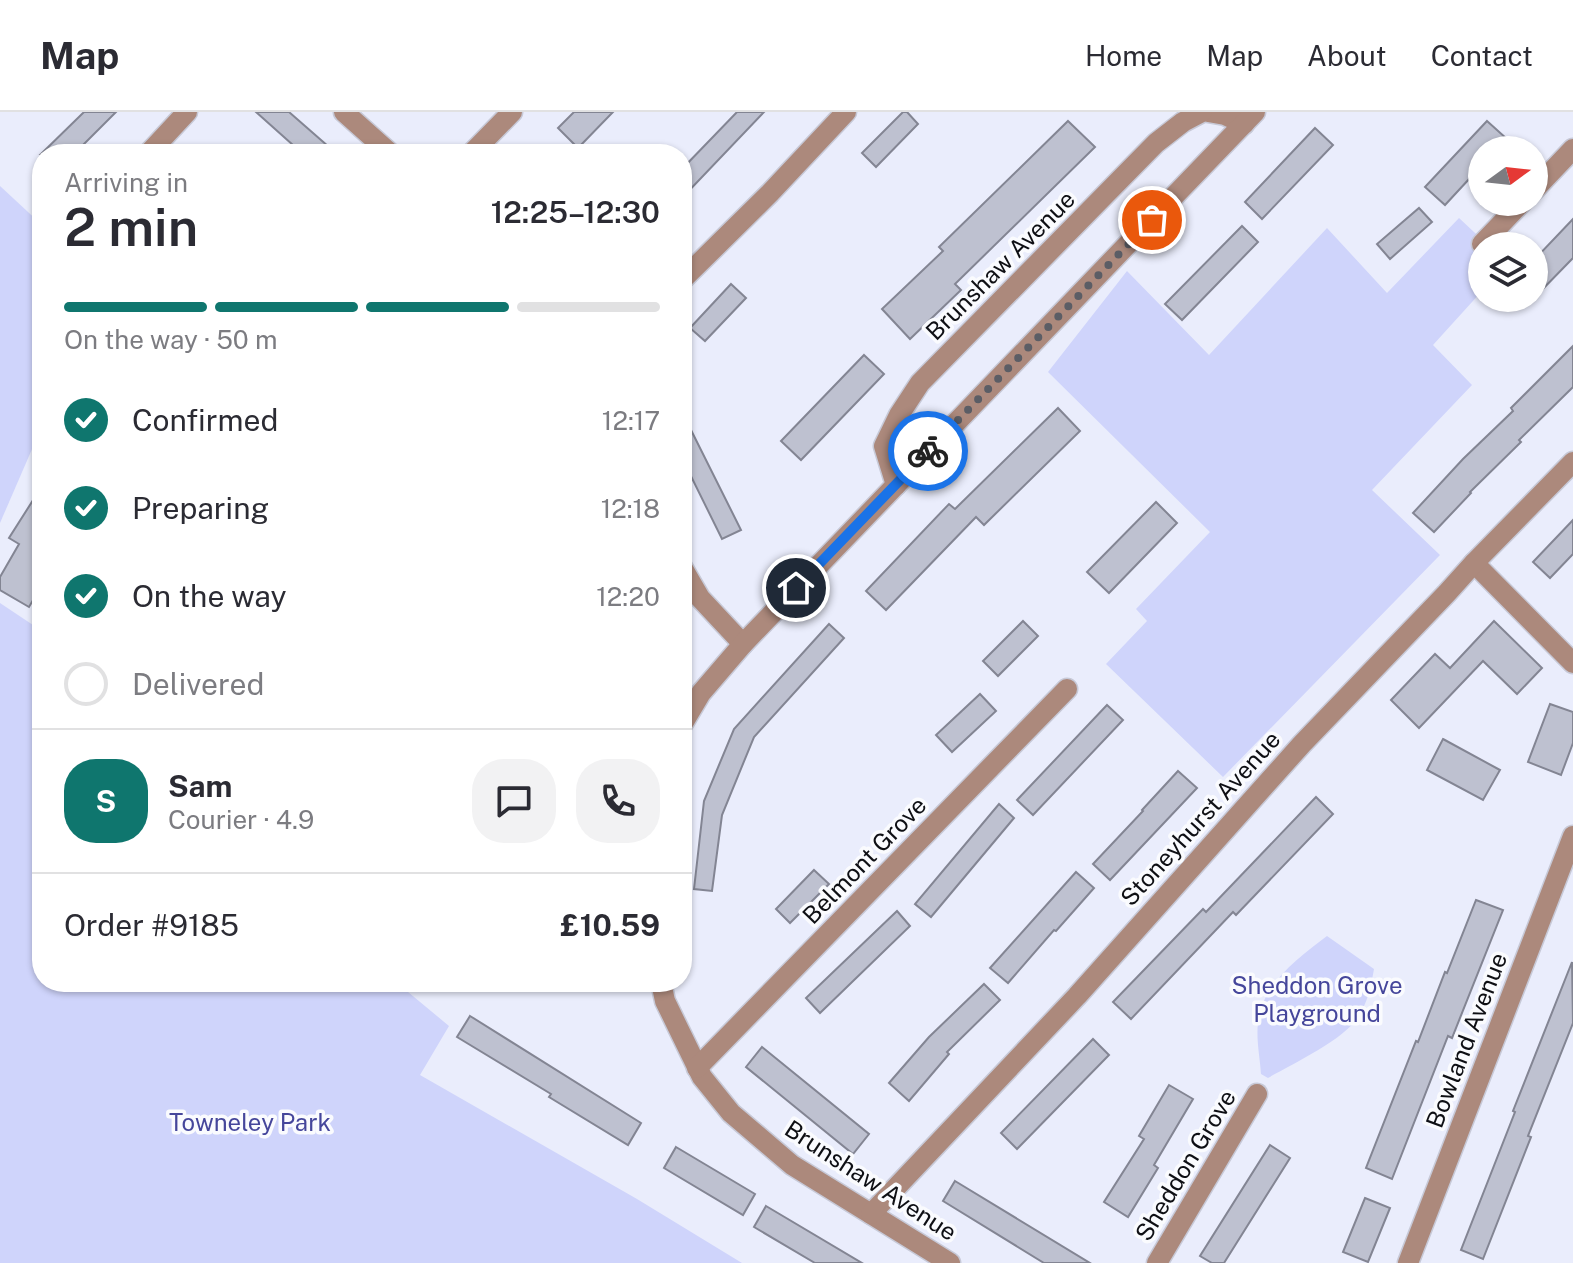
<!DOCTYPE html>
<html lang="en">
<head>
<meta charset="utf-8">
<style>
  :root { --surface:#fff; --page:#f2f2f3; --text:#2b2b33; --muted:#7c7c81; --line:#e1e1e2; --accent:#0f766e }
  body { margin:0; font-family:"Public Sans",sans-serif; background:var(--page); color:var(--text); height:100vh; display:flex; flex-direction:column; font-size:30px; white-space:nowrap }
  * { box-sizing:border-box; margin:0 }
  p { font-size:26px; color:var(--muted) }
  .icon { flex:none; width:44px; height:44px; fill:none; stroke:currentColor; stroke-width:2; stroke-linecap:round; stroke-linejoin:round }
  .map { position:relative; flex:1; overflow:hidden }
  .side { position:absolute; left:32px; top:32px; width:660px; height:848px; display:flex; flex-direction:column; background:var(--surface); border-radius:32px; box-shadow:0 2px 6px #0004 }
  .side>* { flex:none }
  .needle { width:52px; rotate:75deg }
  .tools { position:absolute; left:1468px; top:24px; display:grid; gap:16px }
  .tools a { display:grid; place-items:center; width:80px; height:80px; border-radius:50%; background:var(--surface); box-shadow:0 2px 6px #0004; font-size:40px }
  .pin { position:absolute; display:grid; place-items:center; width:68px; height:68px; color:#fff; margin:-34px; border:4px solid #fff; border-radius:50%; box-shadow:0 2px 8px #0007 }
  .courier { position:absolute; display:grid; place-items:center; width:80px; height:80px; margin:-40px; border:6px solid #1a73e8; border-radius:50%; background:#fff; color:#222; box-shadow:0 2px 10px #0007 }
  .head em { font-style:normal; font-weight:600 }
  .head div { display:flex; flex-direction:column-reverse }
  .head { display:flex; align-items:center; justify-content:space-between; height:136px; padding:0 32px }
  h1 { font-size:52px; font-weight:600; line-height:60px }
  .bar { display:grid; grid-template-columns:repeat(4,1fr); gap:12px 8px; align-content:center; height:96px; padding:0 32px }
  .bar i { height:10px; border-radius:6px; background:var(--line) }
  .bar .selected { background:var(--accent) }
  .bar p { grid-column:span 4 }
  .line { display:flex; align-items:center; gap:20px; padding:0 32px; border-top:2px solid var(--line) }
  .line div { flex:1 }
  .round { display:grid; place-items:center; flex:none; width:84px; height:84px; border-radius:32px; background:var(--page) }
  ol { padding:0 32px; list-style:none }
  li { display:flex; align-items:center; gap:24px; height:88px }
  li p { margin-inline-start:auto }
  li .icon { padding:8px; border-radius:50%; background:var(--accent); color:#fff; stroke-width:4 }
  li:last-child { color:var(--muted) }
  li i { width:44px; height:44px; border:4px solid var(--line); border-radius:50% }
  header { display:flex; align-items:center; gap:48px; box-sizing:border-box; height:112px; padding:0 40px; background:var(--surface); border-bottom:2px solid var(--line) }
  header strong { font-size:38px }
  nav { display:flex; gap:44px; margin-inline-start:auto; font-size:28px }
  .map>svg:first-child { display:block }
  .green { fill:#cfd4fb }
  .building { fill:#bec1d0; stroke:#838593; stroke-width:2 }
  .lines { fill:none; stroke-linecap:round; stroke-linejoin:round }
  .street-casing { stroke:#c7c9d7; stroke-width:23 }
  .street { stroke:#ac897c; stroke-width:20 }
  .done { stroke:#5b5d65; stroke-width:8; stroke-dasharray:0 14.4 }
  .route { stroke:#1a73e8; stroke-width:10 }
  .labels { text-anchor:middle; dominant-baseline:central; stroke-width:7; stroke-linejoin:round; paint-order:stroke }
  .street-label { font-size:24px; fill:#0e0f14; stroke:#fafbfe }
  .park-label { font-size:24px; fill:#45469b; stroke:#fafbfe }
</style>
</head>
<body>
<header>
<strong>Map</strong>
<nav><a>Home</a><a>Map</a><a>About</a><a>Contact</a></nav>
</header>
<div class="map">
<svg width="1573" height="1151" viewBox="0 0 1573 1151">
  <rect width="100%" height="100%" fill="#eaedfc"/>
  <g class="green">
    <path d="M0,74L42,113V314L0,411Z"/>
    <path d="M1459,106L1489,134H1482V179L1433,233L1472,273L1372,378L1440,443L1223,665L1106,552L1147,509L1136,497L1210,420L1048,260L1127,159L1209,243L1327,116L1387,181Z"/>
    <path d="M0,491L42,519V870H396L449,914L420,963L637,1087L742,1151H0Z"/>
    <path d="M1327,824L1374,857C1371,874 1368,890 1358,905C1344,928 1292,952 1268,966L1261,962C1260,946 1256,927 1258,911C1262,872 1298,846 1327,824Z"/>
  </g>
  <g class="building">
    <path d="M84,0H116L74,42H41Z"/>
    <path d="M256,0H289L337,42H303Z"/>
    <path d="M574,0H613L578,36L558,16Z"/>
    <path d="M737,0H764L682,86V57Z"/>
    <path d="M903,0H907L918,12L876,55L862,41Z"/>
    <path d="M1068,9L1095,35L955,172L961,178L910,227L882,197L943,139L939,135Z"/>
    <path d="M1487,9L1507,27L1496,38H1482V53L1445,93L1425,75Z"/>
    <path d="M1315,16L1333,33L1262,107L1245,90Z"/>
    <path d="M1419,96L1432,110L1390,147L1377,132Z"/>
    <path d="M1573,107V146L1534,186V148Z"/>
    <path d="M1242,114L1258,130L1182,208L1165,192Z"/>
    <path d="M731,172L746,186L705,229L690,216Z"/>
    <path d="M1573,234V275L1519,328L1521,330L1470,380L1471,381L1434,420L1413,401L1463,347L1513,299L1511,296Z"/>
    <path d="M864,243L884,262L801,348L781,329Z"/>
    <path d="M1058,296L1080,319L984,413L976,405L886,498L866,479L949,392L955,397Z"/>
    <path d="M682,300L741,418L722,427L682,346Z"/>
    <path d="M42,374V473L29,495L0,478V465L19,432L9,426Z"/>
    <path d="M1156,390L1177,411L1109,481L1087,460Z"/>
    <path d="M1573,408V442L1550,466L1533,450Z"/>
    <path d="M1023,509L1038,524L998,564L983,549Z"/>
    <path d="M1494,509L1542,556L1517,582L1483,549L1419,616L1391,588L1435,542L1450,556Z"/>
    <path d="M829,512L844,526L754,625L722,703L712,779L694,777L704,689L734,617Z"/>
    <path d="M980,582L996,599L952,640L936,623Z"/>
    <path d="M1550,592L1573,600V631L1561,663L1528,650Z"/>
    <path d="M1107,593L1123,608L1033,703L1017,688Z"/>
    <path d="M1443,627L1500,658L1483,688L1427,658Z"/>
    <path d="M1178,659L1197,676L1110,768L1093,752L1143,699L1142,698Z"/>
    <path d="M1316,685L1333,702L1236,803L1233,800L1131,907L1113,890L1203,797L1206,800Z"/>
    <path d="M999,692L1014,706L931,805L915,792Z"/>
    <path d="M814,758L829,772L790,811L776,797Z"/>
    <path d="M1076,760L1094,776L1056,819L1054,818L1008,871L990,856Z"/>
    <path d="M1476,788L1503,798L1452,926L1448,924L1392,1067L1366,1056L1416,929L1418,930L1445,860L1447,861Z"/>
    <path d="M897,799L910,814L820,901L806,886Z"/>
    <path d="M1572,850L1573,911L1528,1024L1531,1025L1483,1147L1461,1138L1515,1000L1513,999Z"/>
    <path d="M984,872L1000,888L947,940L949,942L909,989L889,971L929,925Z"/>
    <path d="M470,904L641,1011L628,1033L549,985L551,982L457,925Z"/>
    <path d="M1093,927L1109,943L1017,1037L1001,1021Z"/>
    <path d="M762,935L869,1022L853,1042L746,955Z"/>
    <path d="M1169,973L1193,987L1154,1053L1158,1056L1128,1105L1104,1090L1144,1027L1139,1024Z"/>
    <path d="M1270,1033L1290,1046L1224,1151H1212L1200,1144Z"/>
    <path d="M676,1035L755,1082L743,1103L664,1056Z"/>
    <path d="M955,1069L1090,1151H1044L943,1089Z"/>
    <path d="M1365,1086L1390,1096L1368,1150L1343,1140Z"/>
    <path d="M766,1094L862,1151H815L754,1115Z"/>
  </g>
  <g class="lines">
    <g class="street-casing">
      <g id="street">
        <path d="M344,0L391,42"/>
        <path d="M1208,0L1225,3L1244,12"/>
        <path d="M148,42L187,0"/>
        <path d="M471,42L512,0"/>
        <path d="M1534,78L1573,37"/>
        <path d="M1482,132L1522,90"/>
        <path d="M682,168L770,81L846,0"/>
        <path d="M896,373L884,334L899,303L920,271L1156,31L1183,10L1202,0"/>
        <path d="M1474,451L1573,551"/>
        <path d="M682,455L700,486L743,532"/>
        <path d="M682,613L701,581L743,532L1255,0"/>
        <path d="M661,870L665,889L702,965L731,1001L792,1053L950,1151"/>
        <path d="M697,956L1067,577"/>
        <path d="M871,1102L1077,884L1302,632L1447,481L1474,451L1573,350"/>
        <path d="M1157,1151L1257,982"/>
        <path d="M1408,1151L1573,724"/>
      </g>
    </g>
    <use href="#street" class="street"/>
  </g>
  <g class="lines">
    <path class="done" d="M928,339L1152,108"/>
    <path class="route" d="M796,476L928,339"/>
  </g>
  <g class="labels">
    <g class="street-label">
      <text transform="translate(1000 153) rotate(-45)">Brunshaw Avenue</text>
      <text transform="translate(1200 706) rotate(-48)">Stoneyhurst Avenue</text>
      <text transform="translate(864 748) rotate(-46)">Belmont Grove</text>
      <text transform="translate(1466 928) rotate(-69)">Bowland Avenue</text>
      <text transform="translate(1185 1053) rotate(-59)">Sheddon Grove</text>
      <text transform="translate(871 1068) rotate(33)">Brunshaw Avenue</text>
    </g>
    <g class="park-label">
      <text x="1317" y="873">Sheddon Grove<tspan x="1317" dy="28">Playground</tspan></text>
      <text x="250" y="1010">Towneley Park</text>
    </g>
  </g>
</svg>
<div class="tools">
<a><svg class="needle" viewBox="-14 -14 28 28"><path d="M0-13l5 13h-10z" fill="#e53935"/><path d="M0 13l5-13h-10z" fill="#7c7c81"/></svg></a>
<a><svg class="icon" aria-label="layers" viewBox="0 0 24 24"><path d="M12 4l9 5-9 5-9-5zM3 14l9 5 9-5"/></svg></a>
</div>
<div class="pin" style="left:1152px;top:108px;background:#ea580c"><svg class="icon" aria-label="bag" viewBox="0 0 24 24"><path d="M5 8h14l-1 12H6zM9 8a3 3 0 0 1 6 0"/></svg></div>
<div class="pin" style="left:796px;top:476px;background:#1f2937"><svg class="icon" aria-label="home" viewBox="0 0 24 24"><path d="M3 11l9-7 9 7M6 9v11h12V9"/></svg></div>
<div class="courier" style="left:928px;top:339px"><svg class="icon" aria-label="bike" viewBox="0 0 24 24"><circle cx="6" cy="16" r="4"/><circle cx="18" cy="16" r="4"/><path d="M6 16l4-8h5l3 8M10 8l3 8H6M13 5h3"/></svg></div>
<section class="side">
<div class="head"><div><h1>2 min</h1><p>Arriving in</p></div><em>12:25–12:30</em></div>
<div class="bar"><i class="selected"></i><i class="selected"></i><i class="selected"></i><i></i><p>On the way · 50 m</p></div>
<ol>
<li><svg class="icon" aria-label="check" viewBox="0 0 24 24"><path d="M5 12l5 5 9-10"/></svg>Confirmed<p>12:17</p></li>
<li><svg class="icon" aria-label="check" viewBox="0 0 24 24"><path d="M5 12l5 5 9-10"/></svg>Preparing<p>12:18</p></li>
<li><svg class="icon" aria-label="check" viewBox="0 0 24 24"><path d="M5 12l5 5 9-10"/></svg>On the way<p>12:20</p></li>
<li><i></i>Delivered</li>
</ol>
<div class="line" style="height:144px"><b class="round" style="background:var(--accent);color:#fff">S</b><div><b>Sam</b><p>Courier · 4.9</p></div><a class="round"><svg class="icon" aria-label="chat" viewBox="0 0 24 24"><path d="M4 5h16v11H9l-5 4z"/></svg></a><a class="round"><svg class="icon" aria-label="phone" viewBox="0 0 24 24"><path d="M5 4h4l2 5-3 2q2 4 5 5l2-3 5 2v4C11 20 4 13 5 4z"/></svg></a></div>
<div class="line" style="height:104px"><div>Order #9185</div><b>£10.59</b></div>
</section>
</div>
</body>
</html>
